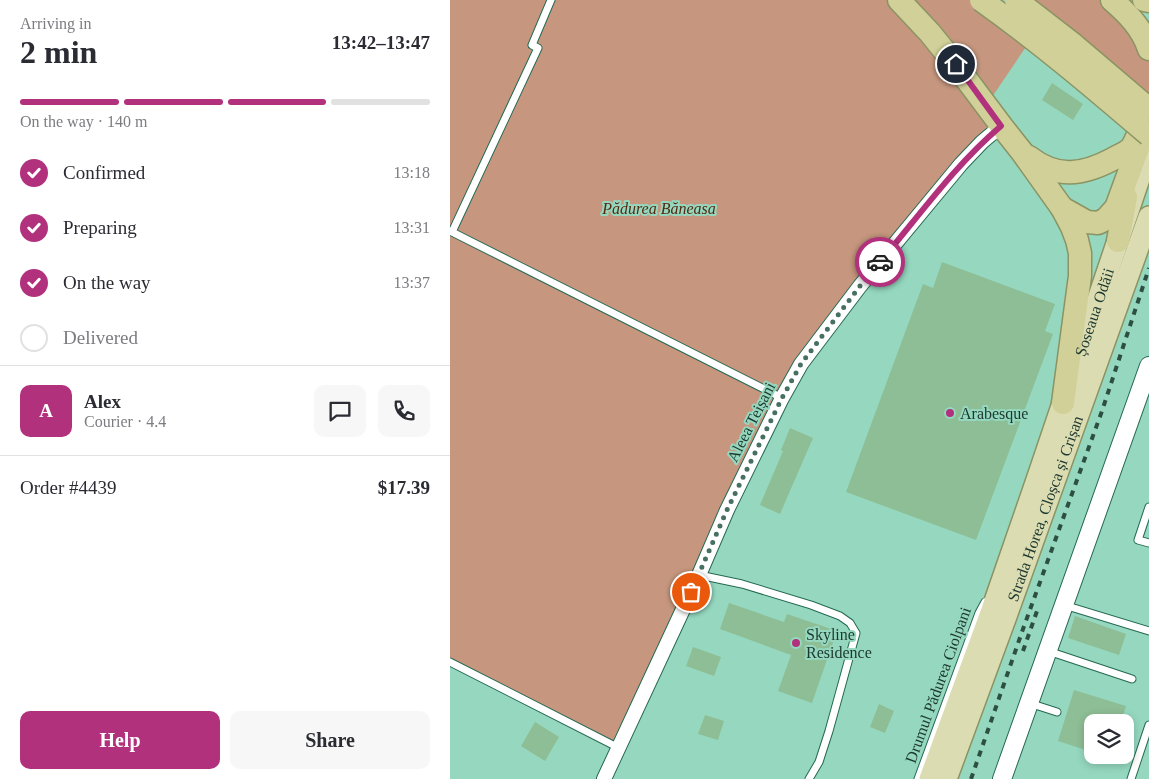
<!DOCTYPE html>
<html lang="en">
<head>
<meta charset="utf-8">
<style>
  :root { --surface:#fff; --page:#f7f7f7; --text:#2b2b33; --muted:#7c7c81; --line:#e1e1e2; --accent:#b2317d }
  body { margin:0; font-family:"Times New Roman",serif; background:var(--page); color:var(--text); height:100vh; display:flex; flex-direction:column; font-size:19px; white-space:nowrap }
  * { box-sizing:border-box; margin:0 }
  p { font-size:16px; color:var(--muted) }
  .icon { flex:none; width:28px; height:28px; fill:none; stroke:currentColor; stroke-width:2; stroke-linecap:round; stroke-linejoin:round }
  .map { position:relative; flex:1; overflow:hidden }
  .panel { display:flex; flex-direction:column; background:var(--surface); width:450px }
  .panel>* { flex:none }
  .controls { position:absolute; left:634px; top:714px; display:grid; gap:10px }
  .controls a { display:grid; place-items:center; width:50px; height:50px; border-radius:10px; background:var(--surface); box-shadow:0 2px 8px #0003; font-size:25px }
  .pin { position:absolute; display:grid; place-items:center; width:42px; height:42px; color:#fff; margin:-21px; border:2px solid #fff; border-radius:50%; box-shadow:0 1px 5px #0007 }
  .courier { position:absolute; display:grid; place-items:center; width:50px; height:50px; margin:-25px; border:4px solid #b2317d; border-radius:50%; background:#fff; color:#222; box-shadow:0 1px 6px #0007 }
  .headline em { font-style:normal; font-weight:800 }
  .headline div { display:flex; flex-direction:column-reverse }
  .headline { display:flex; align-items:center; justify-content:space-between; height:85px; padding:0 20px }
  h1 { font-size:32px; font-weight:800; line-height:38px }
  .bar { display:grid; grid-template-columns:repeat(4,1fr); gap:8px 5px; align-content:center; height:60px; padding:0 20px }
  .bar i { height:6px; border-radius:4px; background:var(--line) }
  .bar .current { background:var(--accent) }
  .bar p { grid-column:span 4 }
  .line { display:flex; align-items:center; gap:12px; padding:0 20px; border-top:1px solid var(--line) }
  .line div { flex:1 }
  .round { display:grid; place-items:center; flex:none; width:52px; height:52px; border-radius:10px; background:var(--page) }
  ol { padding:0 20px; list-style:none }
  li { display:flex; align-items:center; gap:15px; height:55px }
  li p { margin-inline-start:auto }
  li .icon { padding:5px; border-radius:50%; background:var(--accent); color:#fff; stroke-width:4 }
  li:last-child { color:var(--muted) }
  li i { width:28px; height:28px; border:2px solid var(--line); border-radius:50% }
  .cta { display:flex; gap:10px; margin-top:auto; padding:10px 20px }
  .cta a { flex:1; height:58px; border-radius:10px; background:var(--accent); color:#fff; font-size:20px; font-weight:800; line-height:58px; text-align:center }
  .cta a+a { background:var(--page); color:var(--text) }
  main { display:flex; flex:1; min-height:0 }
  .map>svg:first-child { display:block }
  .green { fill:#c6977e }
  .building { fill:#8ebe95 }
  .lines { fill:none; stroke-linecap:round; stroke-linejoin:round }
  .service-casing { stroke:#256953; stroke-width:9 }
  .minor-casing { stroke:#256953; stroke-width:16 }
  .tertiary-casing { stroke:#256953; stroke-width:20 }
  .primary-casing { stroke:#8a9463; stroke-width:24 }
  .trunk-casing { stroke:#8a9463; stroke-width:25 }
  .service { stroke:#fff; stroke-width:7 }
  .minor { stroke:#fff; stroke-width:14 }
  .tertiary { stroke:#fff; stroke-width:18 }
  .primary { stroke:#dcdcb2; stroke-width:21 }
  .trunk { stroke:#d0d098; stroke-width:22 }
  .rail { stroke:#2d4f42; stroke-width:4; stroke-dasharray:6 6; stroke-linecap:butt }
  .trunk-bridge-casing { stroke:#8a9463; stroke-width:25; stroke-linecap:butt }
  .trunk-bridge { stroke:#d0d098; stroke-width:22 }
  .done { stroke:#467061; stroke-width:5; stroke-dasharray:0 9 }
  .route { stroke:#b2317d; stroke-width:6 }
  .poi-dot { fill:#b2317d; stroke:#95d8bf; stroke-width:2 }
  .labels { text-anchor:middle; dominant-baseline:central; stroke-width:4; stroke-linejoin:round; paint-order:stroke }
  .park-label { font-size:16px; font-style:italic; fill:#542a12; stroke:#95d8bf }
  .street-label { font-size:16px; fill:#1c382e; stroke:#95d8bf }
  .poi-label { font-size:16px; fill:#1c382e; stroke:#95d8bf; text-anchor:start }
</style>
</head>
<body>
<main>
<section class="panel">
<div class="headline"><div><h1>2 min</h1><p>Arriving in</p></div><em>13:42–13:47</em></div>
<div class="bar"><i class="current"></i><i class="current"></i><i class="current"></i><i></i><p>On the way · 140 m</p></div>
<ol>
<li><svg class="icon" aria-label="check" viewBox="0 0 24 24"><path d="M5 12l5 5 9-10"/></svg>Confirmed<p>13:18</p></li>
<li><svg class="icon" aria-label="check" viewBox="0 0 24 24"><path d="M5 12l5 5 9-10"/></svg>Preparing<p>13:31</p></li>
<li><svg class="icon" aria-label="check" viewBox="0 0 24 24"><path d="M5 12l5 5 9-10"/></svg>On the way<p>13:37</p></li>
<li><i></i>Delivered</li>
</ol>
<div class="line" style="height:90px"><b class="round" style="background:var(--accent);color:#fff">A</b><div><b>Alex</b><p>Courier · 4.4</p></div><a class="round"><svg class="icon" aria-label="chat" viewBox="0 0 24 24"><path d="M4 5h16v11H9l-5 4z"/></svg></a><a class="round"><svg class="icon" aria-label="phone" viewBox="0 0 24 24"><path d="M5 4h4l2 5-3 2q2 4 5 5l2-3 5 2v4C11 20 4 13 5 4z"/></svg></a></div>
<div class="line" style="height:65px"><div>Order #4439</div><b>$17.39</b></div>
<div class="cta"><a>Help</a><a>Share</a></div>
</section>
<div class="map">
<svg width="699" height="779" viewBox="0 0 699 779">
  <rect width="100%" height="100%" fill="#95d8bf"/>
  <g class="green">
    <path d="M0,0H531L582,38L540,100L555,121L351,364L169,748L0,662Z"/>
    <path d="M566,0H662L699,49V104Z"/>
  </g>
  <g class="building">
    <path d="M602,83L633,104L623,120L592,100Z"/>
    <path d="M492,262L605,304L595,331L603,334L526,540L396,492L473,284L483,288Z"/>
    <path d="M340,428L363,438L330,514L310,505L333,451L331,450Z"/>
    <path d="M279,603L334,622L337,614L387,631L362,703L328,691L341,655L270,629Z"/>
    <path d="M625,616L676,634L669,655L618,638Z"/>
    <path d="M243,647L271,657L264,676L236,666Z"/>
    <path d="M624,690L676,706L671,722H642V752L608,741Z"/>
    <path d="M429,704L444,711L435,733L420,727Z"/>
    <path d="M255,715L274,721L268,740L248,734Z"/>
    <path d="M85,722L109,737L95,761L71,746Z"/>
  </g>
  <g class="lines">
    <g class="service-casing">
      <g id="service">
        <path d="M101,0L82,45L88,48L2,232L332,398"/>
        <path d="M699,507L688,540L699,543"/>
        <path d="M249,575L292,584L361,605L390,616L400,623L406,633L379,731L369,762L359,779"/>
        <path d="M614,605L699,631"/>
        <path d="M598,651L682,679"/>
        <path d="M0,662L169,748"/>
        <path d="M579,703L607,712"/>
        <path d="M468,779L529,613L535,602"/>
        <path d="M681,779L699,725"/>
      </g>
    </g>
    <g class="minor-casing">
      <path id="minor" d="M154,779L249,575L277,510L332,398L351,364L410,286L511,164L532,142L551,126"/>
    </g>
    <g class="tertiary-casing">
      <path id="tertiary" d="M552,779L699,366"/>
    </g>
    <g class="primary-casing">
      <g id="primary">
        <path id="s1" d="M480,779L542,610L588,477L699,149"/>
        <path id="s2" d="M496,779L556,616L699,217"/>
      </g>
    </g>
    <g class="trunk-casing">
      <g id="trunk">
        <path d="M449,0L480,33L505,64L553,128L572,152L612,208L622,227L627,240L630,253V276L613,403"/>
        <path d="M662,0C678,14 692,28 699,49"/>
        <path d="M694,0L699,1"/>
        <path d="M579,157C607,179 633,175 663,159C668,156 676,153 680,149C687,142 693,119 697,109"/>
        <path d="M612,208L637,222L648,223L656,219L666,208L692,137"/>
        <path d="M668,241L676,197"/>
      </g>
    </g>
    <use href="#service" class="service"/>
    <use href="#minor" class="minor"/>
    <use href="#tertiary" class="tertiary"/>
    <use href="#primary" class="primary"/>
    <use href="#trunk" class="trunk"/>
    <g class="rail">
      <path d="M573,651L587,611"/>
      <path d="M521,779L573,629L652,411L699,268"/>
    </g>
    <g class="trunk-bridge-casing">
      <g id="trunk-bridge">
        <path d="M531,0C590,42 644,88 699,135"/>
        <path d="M566,0L624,45L699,109"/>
      </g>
    </g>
    <use href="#trunk-bridge" class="trunk-bridge"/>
  </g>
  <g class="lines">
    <path class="done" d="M241,592L277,510L332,398L351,364L410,286L430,262"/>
    <path class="route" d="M430,262C469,216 505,165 551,126L506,64"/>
  </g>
  <g class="poi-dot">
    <circle cx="500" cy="413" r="5"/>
    <circle cx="346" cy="643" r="5"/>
  </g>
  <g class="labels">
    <g class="park-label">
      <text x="209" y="208">Pădurea Băneasa</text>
    </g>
    <g class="street-label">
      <text stroke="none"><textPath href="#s1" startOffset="495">Șoseaua Odăii</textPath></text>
      <text transform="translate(301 422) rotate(-63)">Aleea Teișani</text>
      <text stroke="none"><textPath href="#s2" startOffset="288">Strada Horea, Cloșca și Crișan</textPath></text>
      <text transform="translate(488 685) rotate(-70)">Drumul Pădurea Ciolpani</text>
    </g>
    <g class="poi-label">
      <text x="510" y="413">Arabesque</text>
      <text x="356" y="634">Skyline<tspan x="356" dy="18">Residence</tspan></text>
    </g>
  </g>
</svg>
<div class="controls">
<a><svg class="icon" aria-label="layers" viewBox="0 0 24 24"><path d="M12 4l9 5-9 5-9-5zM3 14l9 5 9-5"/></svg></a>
</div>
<div class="pin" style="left:241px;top:592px;background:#ea580c"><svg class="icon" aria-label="bag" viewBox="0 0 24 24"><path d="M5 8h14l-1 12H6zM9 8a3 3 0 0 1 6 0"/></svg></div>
<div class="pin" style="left:506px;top:64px;background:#1f2937"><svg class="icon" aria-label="home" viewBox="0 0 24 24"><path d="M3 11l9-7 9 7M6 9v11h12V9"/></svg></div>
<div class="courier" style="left:430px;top:262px"><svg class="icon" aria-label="car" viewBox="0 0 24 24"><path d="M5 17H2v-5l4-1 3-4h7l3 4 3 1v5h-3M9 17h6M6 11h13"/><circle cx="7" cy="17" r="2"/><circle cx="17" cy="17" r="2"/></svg></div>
</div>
</main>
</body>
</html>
